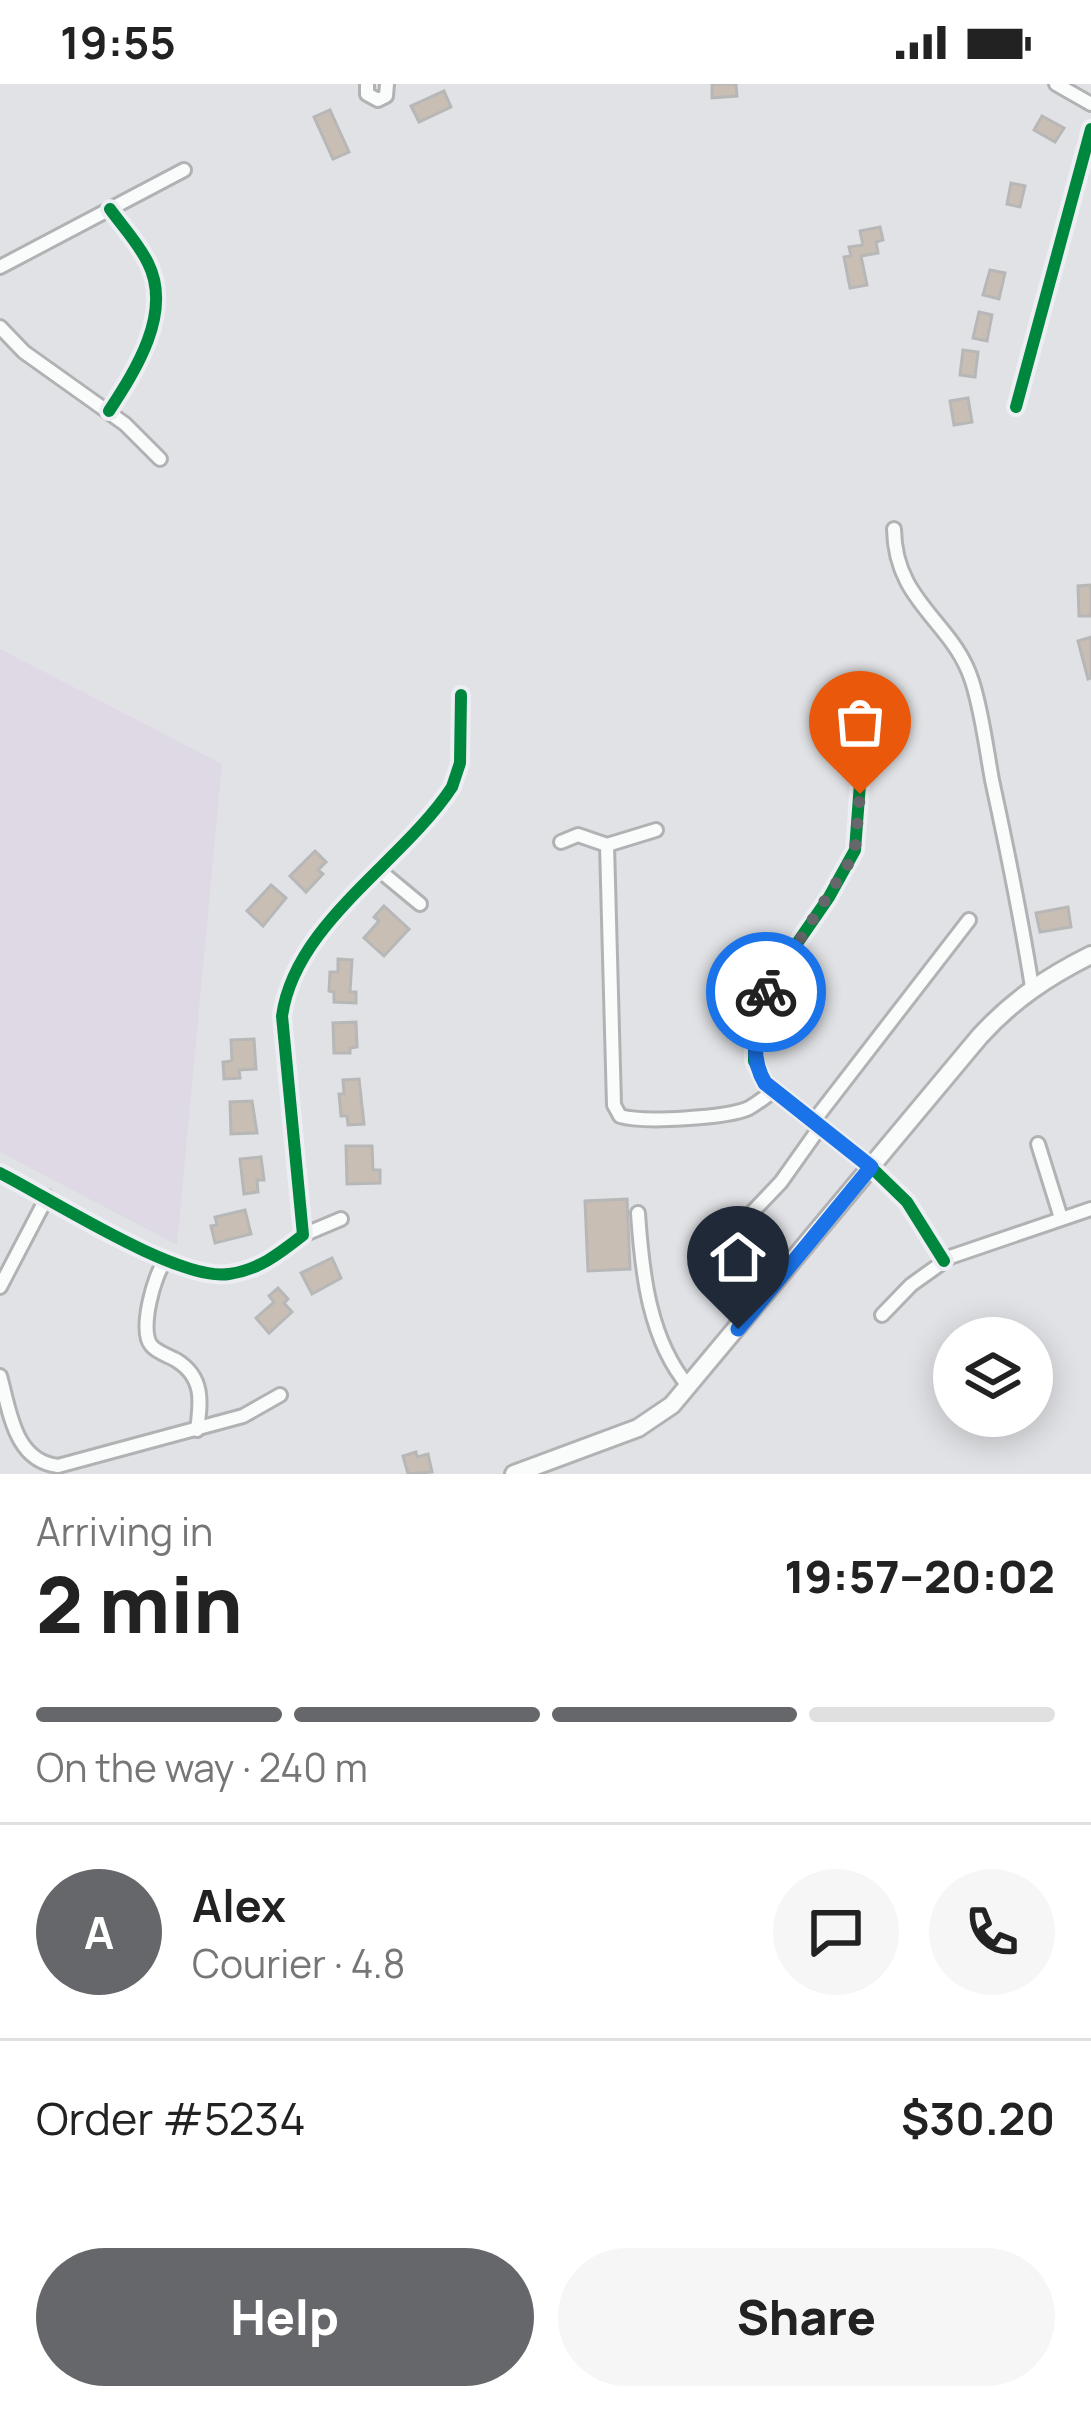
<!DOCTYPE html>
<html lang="en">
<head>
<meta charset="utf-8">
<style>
  :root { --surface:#fff; --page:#f6f6f6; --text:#222; --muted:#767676; --line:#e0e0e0; --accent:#66676a }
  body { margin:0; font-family:Manrope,sans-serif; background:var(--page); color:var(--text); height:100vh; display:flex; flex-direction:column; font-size:45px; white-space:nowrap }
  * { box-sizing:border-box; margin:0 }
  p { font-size:39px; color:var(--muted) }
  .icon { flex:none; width:66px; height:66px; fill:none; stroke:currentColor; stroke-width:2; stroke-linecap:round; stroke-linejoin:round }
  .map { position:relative; height:1390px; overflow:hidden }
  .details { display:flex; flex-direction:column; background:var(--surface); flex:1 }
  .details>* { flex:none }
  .fabs { position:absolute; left:933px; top:1233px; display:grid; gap:24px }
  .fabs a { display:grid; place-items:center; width:120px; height:120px; border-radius:50%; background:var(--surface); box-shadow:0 6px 30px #0003; font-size:60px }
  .pin { position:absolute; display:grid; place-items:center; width:102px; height:102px; color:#fff; margin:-123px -51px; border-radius:50% 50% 50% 0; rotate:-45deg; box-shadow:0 0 12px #0007 }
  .pin .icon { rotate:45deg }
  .courier { position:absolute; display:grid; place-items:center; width:120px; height:120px; margin:-60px; border:9px solid #1a73e8; border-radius:50%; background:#fff; color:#222; box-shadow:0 3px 15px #0007 }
  .headline em { font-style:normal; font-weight:800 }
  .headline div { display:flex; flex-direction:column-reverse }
  .headline { display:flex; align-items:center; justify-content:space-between; height:204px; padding:0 36px }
  h1 { font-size:78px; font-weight:800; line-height:90px }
  .bar { display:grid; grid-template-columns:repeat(4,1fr); gap:18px 12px; align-content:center; height:144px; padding:0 36px }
  .bar i { height:15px; border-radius:9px; background:var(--line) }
  .bar .active { background:var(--accent) }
  .bar p { grid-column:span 4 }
  .line { display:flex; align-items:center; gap:30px; padding:0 36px; border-top:3px solid var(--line) }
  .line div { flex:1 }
  .round { display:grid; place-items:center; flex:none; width:126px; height:126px; border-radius:63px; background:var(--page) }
  .action { display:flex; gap:24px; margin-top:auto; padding:24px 36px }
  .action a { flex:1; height:138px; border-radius:72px; background:var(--accent); color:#fff; font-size:48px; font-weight:800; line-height:138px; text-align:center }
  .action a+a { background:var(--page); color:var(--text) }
  .status { display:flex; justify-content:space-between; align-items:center; height:84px; padding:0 60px; background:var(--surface); direction:ltr }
  .status svg { height:33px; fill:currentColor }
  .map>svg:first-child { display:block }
  .industrial { fill:#dfd9e6 }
  .building { fill:#c8beb4; stroke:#b7b7b7; stroke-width:3 }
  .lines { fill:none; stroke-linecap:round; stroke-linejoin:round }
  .minor-casing { stroke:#b2b2b4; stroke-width:18 }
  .major-casing { stroke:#b2b2b4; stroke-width:22 }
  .minor { stroke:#fafbfb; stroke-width:12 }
  .major { stroke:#fafbfb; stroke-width:16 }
  .cycleway-casing { stroke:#edeef3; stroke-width:20 }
  .cycleway { stroke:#00873e; stroke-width:12 }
  .done { stroke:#66676a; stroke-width:12; stroke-dasharray:0 21.6 }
  .route { stroke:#1a73e8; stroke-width:15 }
</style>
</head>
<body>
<div class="status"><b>19:55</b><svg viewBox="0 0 49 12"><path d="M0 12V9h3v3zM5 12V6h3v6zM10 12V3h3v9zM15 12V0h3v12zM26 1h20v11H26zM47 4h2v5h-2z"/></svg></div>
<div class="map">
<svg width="1091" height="1390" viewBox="0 0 1091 1390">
  <rect width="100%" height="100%" fill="#e1e2e5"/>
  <path class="industrial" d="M0,565L222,680L177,1161L0,1068Z"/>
  <g class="building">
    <path d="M712,0H736L737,12L712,14Z"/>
    <path d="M444,7L451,23L419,38L411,22Z"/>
    <path d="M330,26L349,68L333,75L314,33Z"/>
    <path d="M1042,32L1064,44L1055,58L1034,46Z"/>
    <path d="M1011,99L1025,102L1020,123L1007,120Z"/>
    <path d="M880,143L883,156L876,158L878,169L861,172L867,201L850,204L844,173L851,172L849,163L863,161L860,147Z"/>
    <path d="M990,186L1005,189L999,215L983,211Z"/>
    <path d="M979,228L992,231L987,257L973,254Z"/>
    <path d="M963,266L978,268L975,293L960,291Z"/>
    <path d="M968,314L972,338L954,341L950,317Z"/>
    <path d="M1091,501V532H1079L1078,502Z"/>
    <path d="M1091,553V594L1088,595L1078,557Z"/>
    <path d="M315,767L326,778L318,786L323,790L306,808L290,792Z"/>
    <path d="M271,801L286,814L263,842L247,827Z"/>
    <path d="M384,822L409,845L384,872L364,854L379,837L374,833Z"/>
    <path d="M1068,823L1071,843L1040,848L1036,829Z"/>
    <path d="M338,875L352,876L350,908H356V919L334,918V908L329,907L330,888H338Z"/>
    <path d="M356,938L357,963L350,964V969H334L333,939Z"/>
    <path d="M254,955L256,985L239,986L240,994L224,995L223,978L232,977L231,956Z"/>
    <path d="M359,995L364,1040L348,1041L347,1032H341L339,1010H344L343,996Z"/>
    <path d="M252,1017L257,1049L231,1050L230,1018Z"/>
    <path d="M346,1062H372L373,1086H380V1099L347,1100Z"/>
    <path d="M261,1073L264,1096H257L258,1108L244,1110L240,1075Z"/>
    <path d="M627,1115L630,1185L588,1187L585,1117Z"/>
    <path d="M245,1126L251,1150L215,1159L211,1142L217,1141L215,1133Z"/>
    <path d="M332,1174L341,1194L312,1210L301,1189Z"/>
    <path d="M742,1175L753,1185L737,1204L726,1195Z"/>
    <path d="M278,1204L288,1215L284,1219L292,1228L269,1249L256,1234L274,1218L269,1212Z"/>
    <path d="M416,1368L417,1373L428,1370L432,1388L408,1390L403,1372Z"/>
  </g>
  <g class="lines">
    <g class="minor-casing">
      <g id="minor">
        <path d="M367,0V10L378,16L386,12L387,0"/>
        <path d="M1056,0L1091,20"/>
        <path d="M0,183L184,86"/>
        <path d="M0,243L24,268L125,340L160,375"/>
        <path d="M1016,323L1091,45"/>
        <path d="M109,327C135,287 173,229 148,179C139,160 123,143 110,125"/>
        <path d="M894,445C895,519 953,537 972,597C982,628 986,663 992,696C1007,765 1021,834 1032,903"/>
        <path d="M861,686L855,766L829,813L771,897L754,963V977L765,999L871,1083L907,1118L944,1177"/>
        <path d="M561,758L578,751L607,761"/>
        <path d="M607,761L614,1021L620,1032C643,1039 727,1034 749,1024C758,1019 766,1012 774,1007"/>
        <path d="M607,761L656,746"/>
        <path d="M379,786L420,820"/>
        <path d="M813,1038L969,836"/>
        <path d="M1038,1060L1061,1134"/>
        <path d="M0,1089C51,1115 179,1198 229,1190C259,1186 280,1169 303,1151L282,932C295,839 402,779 452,703L460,679L461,611"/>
        <path d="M638,1129C642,1189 649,1256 689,1303"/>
        <path d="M303,1151L341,1135"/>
        <path d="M753,1173L741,1151L743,1138L781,1098L820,1043"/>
        <path d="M165,1177C154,1191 139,1246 151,1261C156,1268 169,1272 176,1276C204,1293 201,1317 197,1346"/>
        <path d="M0,1203L47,1113"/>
        <path d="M882,1231L911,1201L950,1173L1091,1125"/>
        <path d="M0,1292C10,1327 14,1377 58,1382L243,1332L280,1311"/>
      </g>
    </g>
    <g class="major-casing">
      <path id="major" d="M514,1390L638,1344L672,1321L980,952C1013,916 1047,893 1091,871"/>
    </g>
    <use href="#minor" class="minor"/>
    <use href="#major" class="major"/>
    <g class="cycleway-casing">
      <g id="cycleway">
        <path d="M1016,323L1091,45"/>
        <path d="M109,327C135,287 173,229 148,179C139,160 123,143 110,125"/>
        <path d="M861,686L855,766L829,813L771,897L754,963V977L765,999L871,1083L907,1118L944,1177"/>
        <path d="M0,1089C51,1115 179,1198 229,1190C259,1186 280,1169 303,1151L282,932C295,839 402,779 452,703L460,679L461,611"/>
      </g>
    </g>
    <use href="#cycleway" class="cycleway"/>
  </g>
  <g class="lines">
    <path class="done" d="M766,908L849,779L855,766L860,710"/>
    <path class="route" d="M738,1245L871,1083L765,999C748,971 757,938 766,908"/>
  </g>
</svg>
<div class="fabs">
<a><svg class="icon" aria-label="layers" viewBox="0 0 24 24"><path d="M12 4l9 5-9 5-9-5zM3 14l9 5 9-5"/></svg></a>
</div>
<div class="pin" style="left:860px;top:710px;background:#ea580c"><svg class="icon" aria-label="bag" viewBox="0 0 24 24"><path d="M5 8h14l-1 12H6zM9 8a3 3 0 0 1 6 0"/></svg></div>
<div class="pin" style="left:738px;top:1245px;background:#1f2937"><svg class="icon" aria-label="home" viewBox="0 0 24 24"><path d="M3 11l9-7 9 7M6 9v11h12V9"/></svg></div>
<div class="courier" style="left:766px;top:908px"><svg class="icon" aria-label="bike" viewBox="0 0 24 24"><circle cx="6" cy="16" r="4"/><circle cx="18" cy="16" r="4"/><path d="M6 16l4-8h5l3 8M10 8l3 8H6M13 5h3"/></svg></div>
</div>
<section class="details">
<div class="headline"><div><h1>2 min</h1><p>Arriving in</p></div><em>19:57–20:02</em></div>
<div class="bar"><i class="active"></i><i class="active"></i><i class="active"></i><i></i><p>On the way · 240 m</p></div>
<div class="line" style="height:216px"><b class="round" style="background:var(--accent);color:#fff">A</b><div><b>Alex</b><p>Courier · 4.8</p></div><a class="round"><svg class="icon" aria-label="chat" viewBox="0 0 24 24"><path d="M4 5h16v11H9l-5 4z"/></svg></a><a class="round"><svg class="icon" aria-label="phone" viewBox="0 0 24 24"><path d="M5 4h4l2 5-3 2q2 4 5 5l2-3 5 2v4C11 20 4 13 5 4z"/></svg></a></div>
<div class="line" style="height:156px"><div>Order #5234</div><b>$30.20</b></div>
<div class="action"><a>Help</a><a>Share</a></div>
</section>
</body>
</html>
